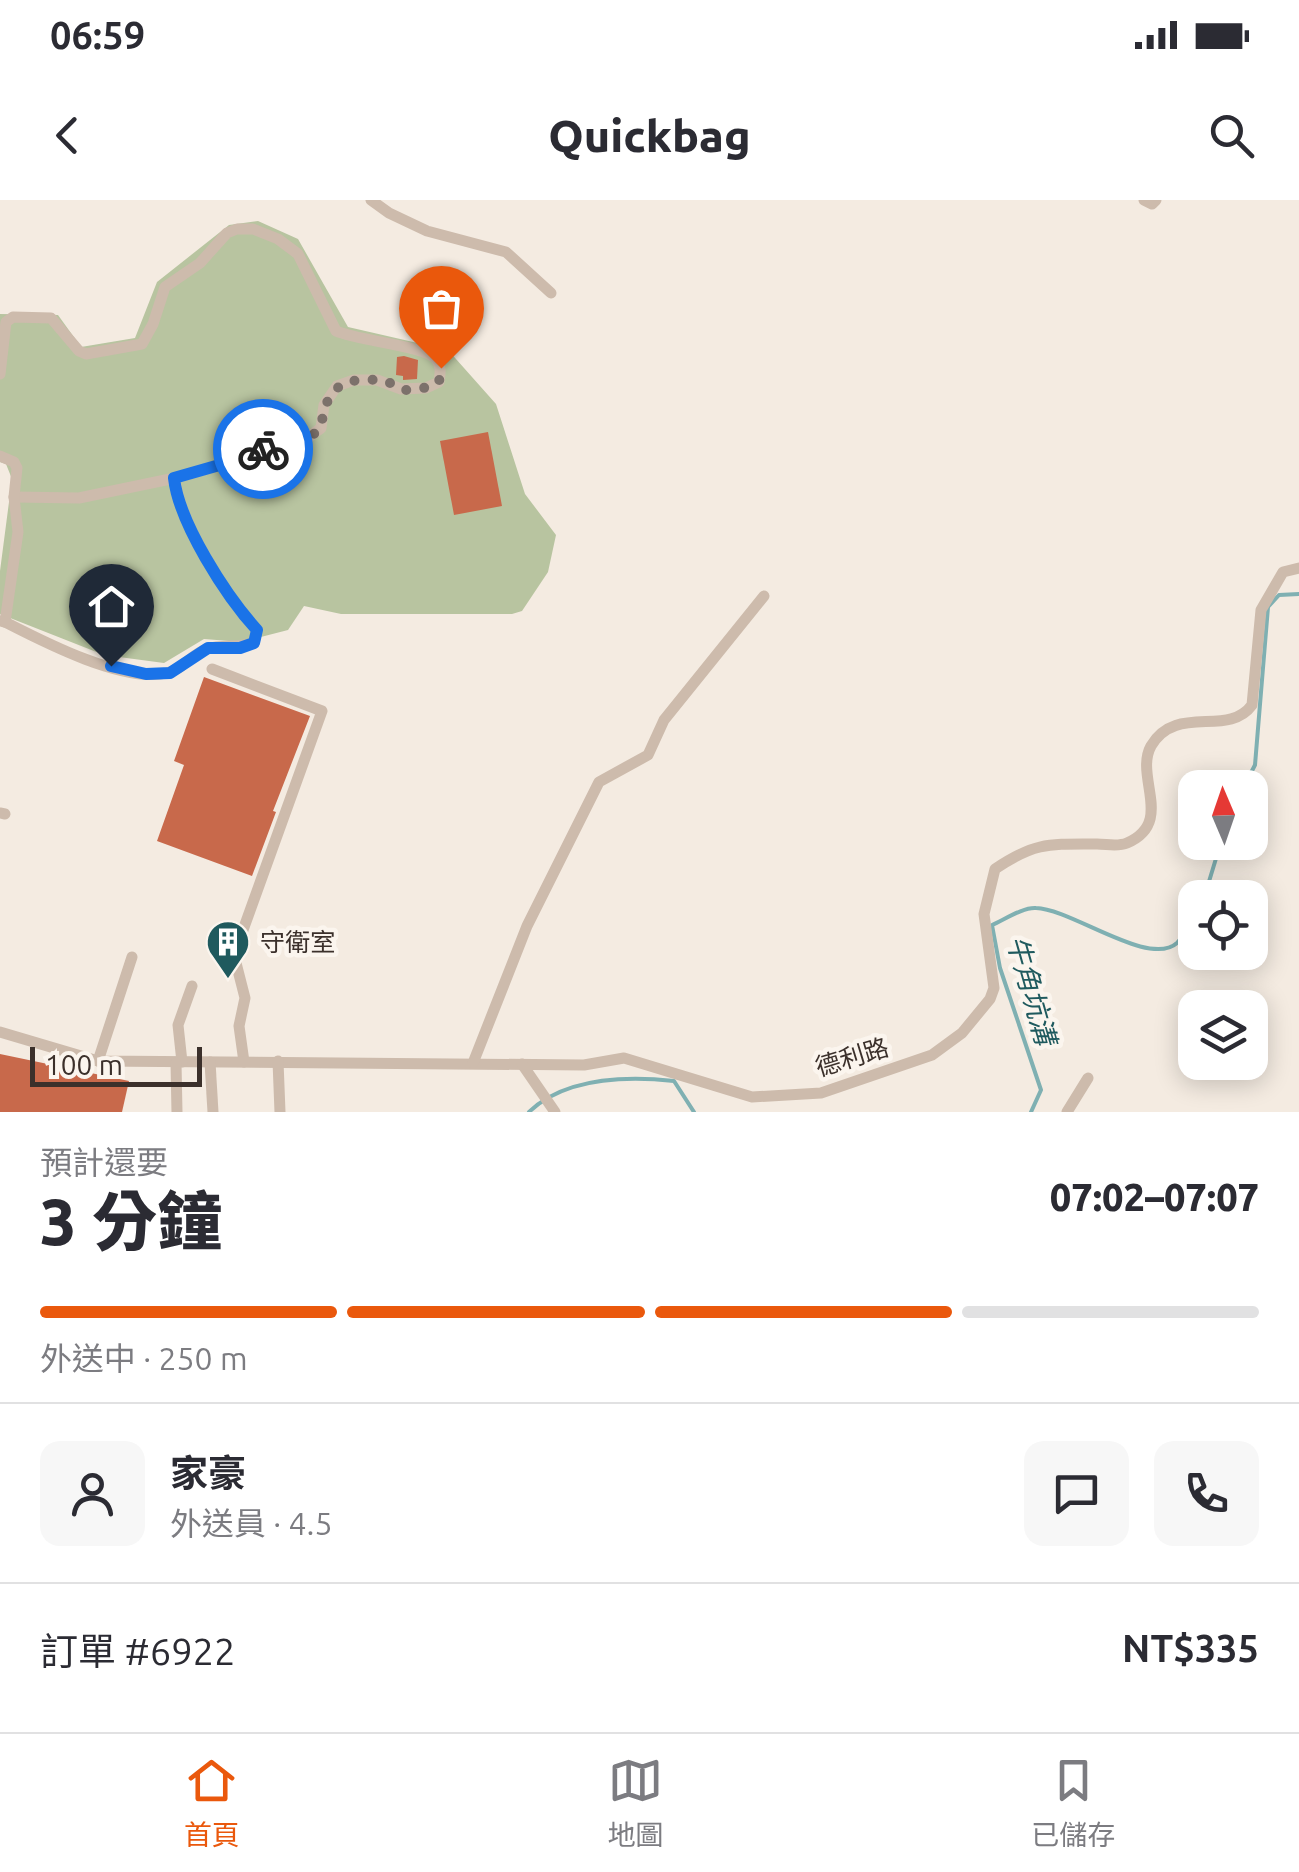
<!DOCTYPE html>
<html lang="zh-TW">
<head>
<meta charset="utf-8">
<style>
  :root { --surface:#fff; --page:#f7f7f7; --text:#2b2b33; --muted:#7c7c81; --line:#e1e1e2; --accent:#ea580c }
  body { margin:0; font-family:Ubuntu,"Noto Sans TC",sans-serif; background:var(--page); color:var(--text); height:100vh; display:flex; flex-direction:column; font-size:38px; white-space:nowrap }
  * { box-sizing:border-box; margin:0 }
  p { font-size:32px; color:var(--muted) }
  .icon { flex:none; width:55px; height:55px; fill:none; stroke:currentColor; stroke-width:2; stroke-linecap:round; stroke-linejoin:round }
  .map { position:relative; height:912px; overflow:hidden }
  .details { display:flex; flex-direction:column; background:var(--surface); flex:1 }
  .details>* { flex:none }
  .needle { width:65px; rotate:358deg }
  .controls { position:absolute; left:1178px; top:570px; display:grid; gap:20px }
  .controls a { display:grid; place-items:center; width:90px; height:90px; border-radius:20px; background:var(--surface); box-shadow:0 5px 25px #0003; font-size:50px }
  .scale { position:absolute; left:30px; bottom:25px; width:172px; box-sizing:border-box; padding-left:10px; border:5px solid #3b302b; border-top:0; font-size:28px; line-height:35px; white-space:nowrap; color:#3b302b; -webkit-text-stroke:8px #fbf5ee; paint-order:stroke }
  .pin { position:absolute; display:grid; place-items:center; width:85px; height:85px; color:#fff; margin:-102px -42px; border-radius:50% 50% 50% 0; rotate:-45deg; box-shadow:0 0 10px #0007 }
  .pin .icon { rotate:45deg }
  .courier { position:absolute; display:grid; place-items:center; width:100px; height:100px; margin:-50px; border:8px solid #1a73e8; border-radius:50%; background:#fff; color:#222; box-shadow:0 2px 12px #0007 }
  .summary em { font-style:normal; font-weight:800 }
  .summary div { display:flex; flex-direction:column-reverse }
  .summary { display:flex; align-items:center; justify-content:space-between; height:170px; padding:0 40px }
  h1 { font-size:65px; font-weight:800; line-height:75px }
  .bar { display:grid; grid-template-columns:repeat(4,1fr); gap:15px 10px; align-content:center; height:120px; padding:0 40px }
  .bar i { height:12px; border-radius:8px; background:var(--line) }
  .bar .current { background:var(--accent) }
  .bar p { grid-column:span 4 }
  .line { display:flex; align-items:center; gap:25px; padding:0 40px; border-top:2px solid var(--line) }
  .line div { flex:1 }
  .round { display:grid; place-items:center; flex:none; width:105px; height:105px; border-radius:20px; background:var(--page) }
  .status { display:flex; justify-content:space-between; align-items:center; height:70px; padding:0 50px; background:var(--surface); direction:ltr }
  .status svg { height:28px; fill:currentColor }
  header { display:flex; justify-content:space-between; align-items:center; height:130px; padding:0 40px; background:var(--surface); font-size:45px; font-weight:800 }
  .dock { display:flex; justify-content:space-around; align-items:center; height:140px; border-top:2px solid var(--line); background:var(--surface); font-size:28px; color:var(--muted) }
  .dock a { display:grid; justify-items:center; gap:5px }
  .dock .current { color:var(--accent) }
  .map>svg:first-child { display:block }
  .green { fill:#b8c4a0 }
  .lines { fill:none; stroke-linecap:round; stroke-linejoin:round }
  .stream { stroke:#7fb0b2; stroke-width:4 }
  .building { fill:#c8694b }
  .minor { stroke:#cdbbac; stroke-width:11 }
  .done { stroke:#7c716b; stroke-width:10; stroke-dasharray:0 18 }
  .route { stroke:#1a73e8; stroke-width:12 }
  .labels { text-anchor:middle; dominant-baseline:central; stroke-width:9; stroke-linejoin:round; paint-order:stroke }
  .poi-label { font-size:25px; fill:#3b302b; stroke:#fbf5ee; text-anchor:start }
  .street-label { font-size:25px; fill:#3b302b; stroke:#fbf5ee }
  .water-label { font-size:28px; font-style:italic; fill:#1f5a5e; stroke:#fbf5ee }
</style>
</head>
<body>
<div class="status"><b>06:59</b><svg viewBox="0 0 49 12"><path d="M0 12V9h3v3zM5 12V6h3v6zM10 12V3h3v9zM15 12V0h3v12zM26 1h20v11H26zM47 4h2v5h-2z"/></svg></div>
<header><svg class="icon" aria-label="back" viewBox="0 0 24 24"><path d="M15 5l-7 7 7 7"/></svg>Quickbag<svg class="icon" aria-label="search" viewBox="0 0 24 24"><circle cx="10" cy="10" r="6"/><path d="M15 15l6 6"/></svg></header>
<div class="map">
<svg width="1299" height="912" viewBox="0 0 1299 912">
  <rect width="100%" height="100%" fill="#f4ebe1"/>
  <path class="green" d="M258,21L298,39L348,127L448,150L496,204L525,294L556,335L548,372L522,411L512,414H341L304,406L288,430L242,442L204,439L164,463L104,455L0,414V371L12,279L6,264L0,262V114L58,115L81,147L135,138L157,82L229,25Z"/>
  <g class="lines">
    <g class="stream">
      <path d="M1243,588L1255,565L1268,407L1279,395L1299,394"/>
      <path d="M1204,698L1221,642"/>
      <path d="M529,912C566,877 626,876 674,881L694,912"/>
      <path d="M1031,912L1041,890L1000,768L992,725C1004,720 1023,707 1036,708C1072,709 1149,768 1177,743C1184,736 1190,724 1195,717"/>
    </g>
  </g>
  <g class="building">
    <path d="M404,156L418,160L417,179L403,180V176L396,175L397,157Z"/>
    <path d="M488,232L502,306L454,315L440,241Z"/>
    <path d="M204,477L310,516L273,611L276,612L252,676L157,641L184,565L174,561Z"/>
    <path d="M0,854L129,881L122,912H0Z"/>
  </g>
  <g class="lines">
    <g class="minor">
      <path d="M371,0L389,13L427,31L506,52L551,93"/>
      <path d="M1144,0L1152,4L1156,0"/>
      <path d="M0,174L6,122L13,117L51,118L79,151L86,154L142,144L153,124L165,87L200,63L227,33L237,29H253L278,39L298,54L336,131C359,141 426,146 436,159C442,167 440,174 439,182L426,188L401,189L377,180H354L337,186L324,205L321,228L309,237L276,243L231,262L175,278L79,298L14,297"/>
      <path d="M0,256L14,262L17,268L14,297L18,332L5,422L0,421"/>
      <path d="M5,422C44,442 123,483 167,473C182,470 193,453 207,449C222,444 238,448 254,443L257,430C227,397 178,321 175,278"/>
      <path d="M212,469L322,511L234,755L245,798L239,826L244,862"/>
      <path d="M0,613L5,614"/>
      <path d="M0,832L98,861L584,865L624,858L752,897L821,893L932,855L962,833L990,799L994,788L984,714L995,669C1035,642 1049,644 1097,644C1107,644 1118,647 1127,643C1175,622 1134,577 1151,546C1176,503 1228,538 1252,505L1261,410L1283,372L1299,368"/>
      <path d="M98,861L132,757"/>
      <path d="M278,861L280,912"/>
      <path d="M182,862L178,825L192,786"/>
      <path d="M210,862L213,912"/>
      <path d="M176,863L177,912"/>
      <path d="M473,863L527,726L599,582L648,555L664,520L764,396"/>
      <path d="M522,864L555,912"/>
      <path d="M1067,912L1088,878"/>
    </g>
  </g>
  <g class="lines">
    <path class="done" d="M263,249L309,238L321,228C324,202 332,181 362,180C370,180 379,179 386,181C391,183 395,187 400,189C412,192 428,188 439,182L441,168"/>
    <path class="route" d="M111,466L146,474L170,473L208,448H240L254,443L257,430C226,396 179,323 174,278L230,262L263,249"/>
  </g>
  <defs>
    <g id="building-pin" transform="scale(2.25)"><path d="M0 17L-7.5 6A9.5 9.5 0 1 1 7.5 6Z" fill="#1f5a5e" stroke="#fbf5ee"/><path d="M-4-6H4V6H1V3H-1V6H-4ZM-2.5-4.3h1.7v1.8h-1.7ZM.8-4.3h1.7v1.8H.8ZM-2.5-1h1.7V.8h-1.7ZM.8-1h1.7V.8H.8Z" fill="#fff"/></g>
  </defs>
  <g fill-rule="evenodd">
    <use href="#building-pin" x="228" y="742"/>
  </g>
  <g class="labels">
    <g class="poi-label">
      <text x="260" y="742">守衛室</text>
    </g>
    <g class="street-label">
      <text transform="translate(852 857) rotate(-17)">德利路</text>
    </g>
    <g class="water-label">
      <text transform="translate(1032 790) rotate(74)">牛角坑溝</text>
    </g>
  </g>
</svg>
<div class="controls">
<a><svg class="needle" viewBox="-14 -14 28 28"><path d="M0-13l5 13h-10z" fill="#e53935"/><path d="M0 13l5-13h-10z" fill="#7c7c81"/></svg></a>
<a><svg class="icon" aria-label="locate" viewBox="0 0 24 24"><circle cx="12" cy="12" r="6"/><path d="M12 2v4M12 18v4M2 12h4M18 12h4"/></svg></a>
<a><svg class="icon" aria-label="layers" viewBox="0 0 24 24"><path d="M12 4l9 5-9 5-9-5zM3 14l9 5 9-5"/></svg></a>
</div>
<div class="scale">100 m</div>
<div class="pin" style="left:441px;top:168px;background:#ea580c"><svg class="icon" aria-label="bag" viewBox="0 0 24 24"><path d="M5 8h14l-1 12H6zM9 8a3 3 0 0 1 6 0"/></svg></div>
<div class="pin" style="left:111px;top:466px;background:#1f2937"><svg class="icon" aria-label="home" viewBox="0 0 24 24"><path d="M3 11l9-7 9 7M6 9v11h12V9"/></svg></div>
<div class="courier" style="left:263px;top:249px"><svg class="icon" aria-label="bike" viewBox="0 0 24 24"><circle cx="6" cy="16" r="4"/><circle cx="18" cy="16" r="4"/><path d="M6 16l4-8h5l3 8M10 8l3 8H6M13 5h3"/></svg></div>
</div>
<section class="details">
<div class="summary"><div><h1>3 分鐘</h1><p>預計還要</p></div><em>07:02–07:07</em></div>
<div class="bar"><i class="current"></i><i class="current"></i><i class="current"></i><i></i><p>外送中 · 250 m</p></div>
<div class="line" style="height:180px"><a class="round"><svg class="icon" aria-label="person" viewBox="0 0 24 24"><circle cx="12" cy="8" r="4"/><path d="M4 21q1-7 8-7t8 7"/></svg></a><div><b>家豪</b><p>外送員 · 4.5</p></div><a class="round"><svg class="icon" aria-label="chat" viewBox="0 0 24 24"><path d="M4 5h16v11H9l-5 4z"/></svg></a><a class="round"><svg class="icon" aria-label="phone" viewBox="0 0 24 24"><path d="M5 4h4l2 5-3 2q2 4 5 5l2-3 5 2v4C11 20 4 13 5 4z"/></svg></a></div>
<div class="line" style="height:130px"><div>訂單 #6922</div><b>NT$335</b></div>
</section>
<nav class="dock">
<a class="current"><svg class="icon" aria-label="home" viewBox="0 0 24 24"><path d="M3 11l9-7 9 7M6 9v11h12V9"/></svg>首頁</a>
<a><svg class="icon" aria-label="map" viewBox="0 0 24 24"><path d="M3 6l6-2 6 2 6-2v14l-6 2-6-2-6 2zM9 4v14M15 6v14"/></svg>地圖</a>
<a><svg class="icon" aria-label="saved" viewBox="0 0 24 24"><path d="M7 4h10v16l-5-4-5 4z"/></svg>已儲存</a>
</nav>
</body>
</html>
